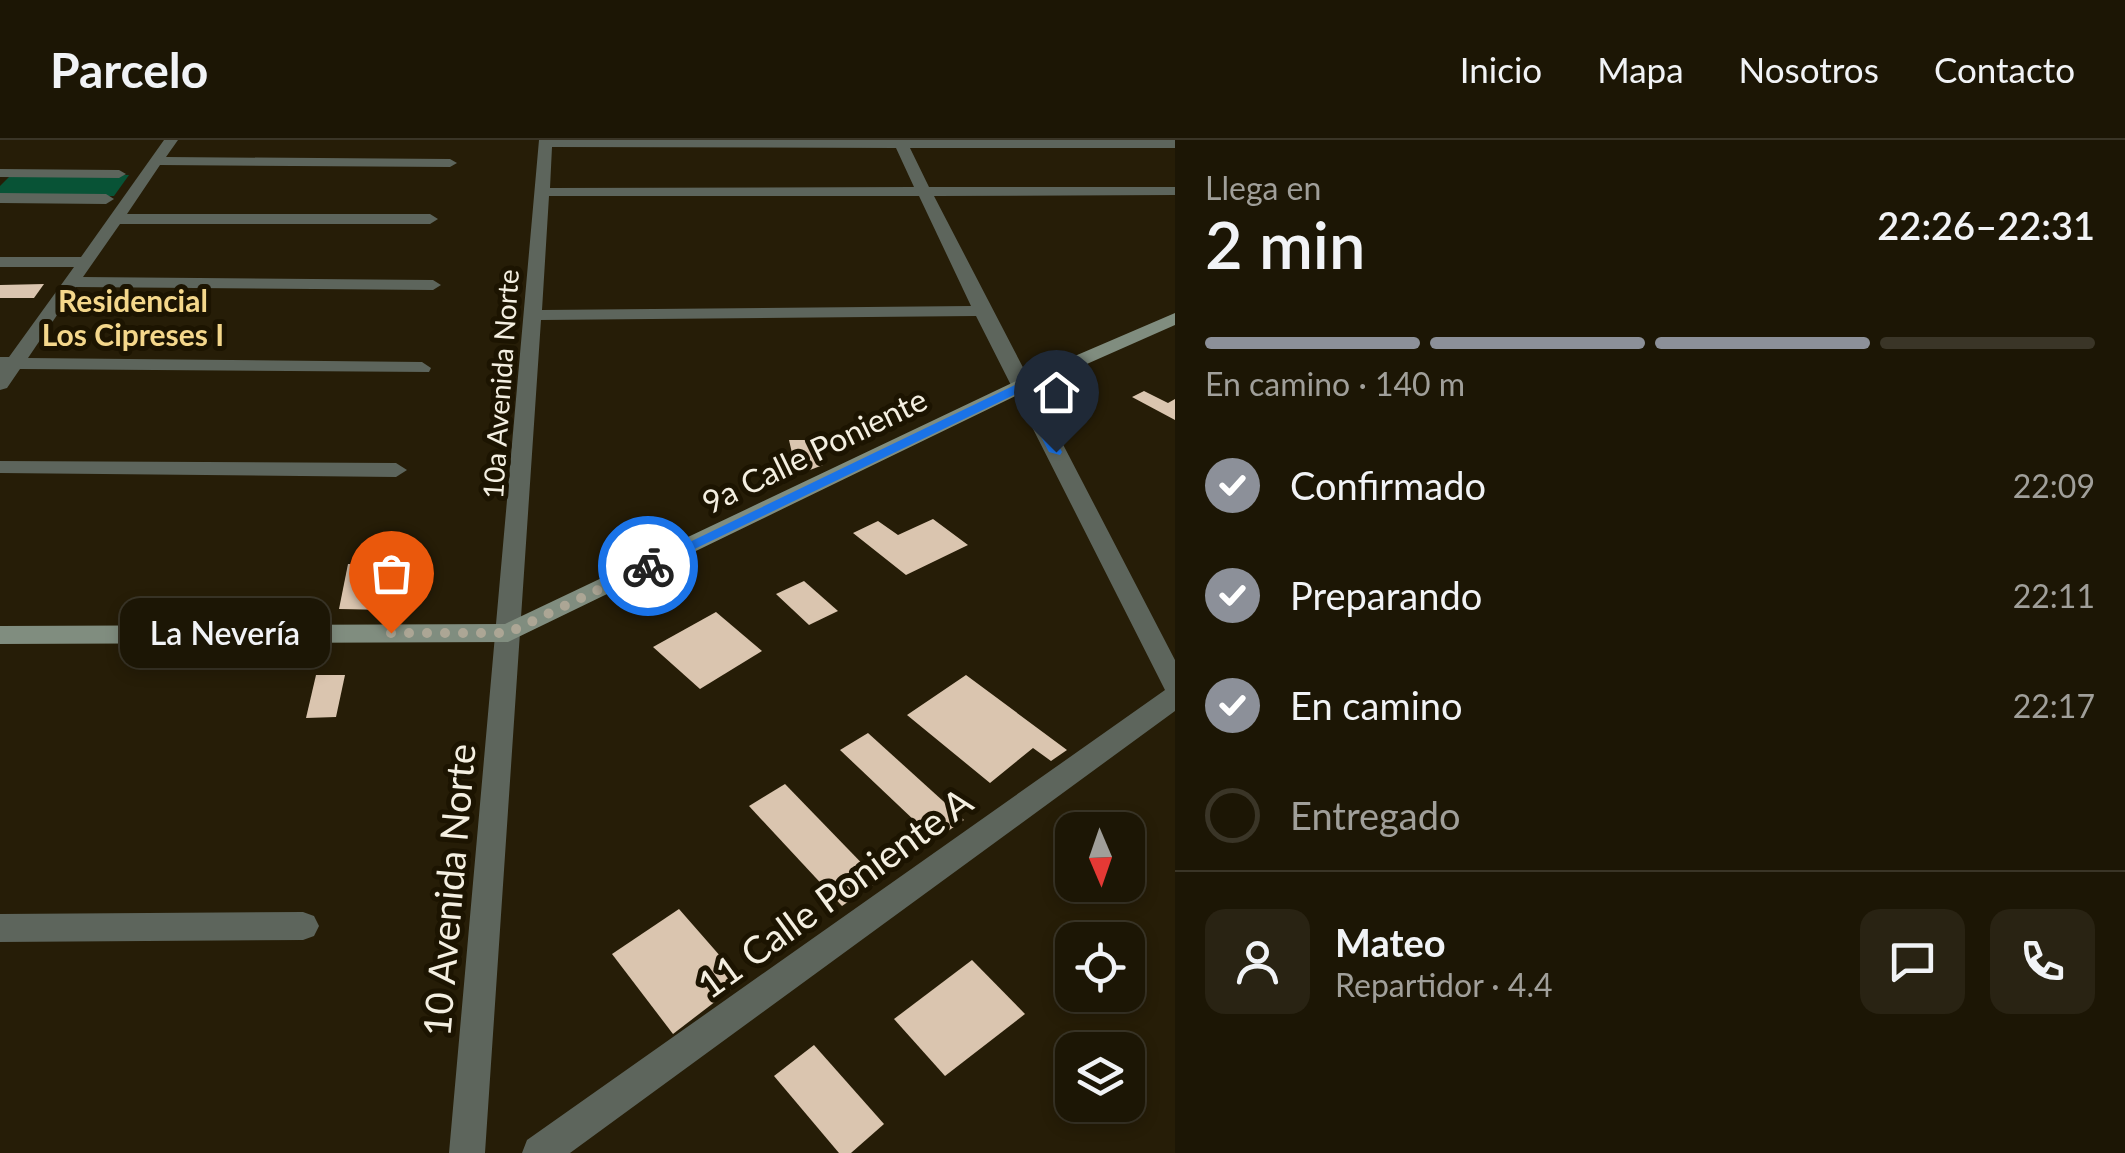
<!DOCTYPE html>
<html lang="es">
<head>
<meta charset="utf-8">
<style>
  :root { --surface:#1c1605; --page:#292313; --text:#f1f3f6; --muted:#a09f9a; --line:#3a3527; --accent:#8c9099 }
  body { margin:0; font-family:Lato,sans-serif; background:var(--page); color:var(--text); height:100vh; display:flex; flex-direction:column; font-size:38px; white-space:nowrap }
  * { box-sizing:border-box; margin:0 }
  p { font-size:32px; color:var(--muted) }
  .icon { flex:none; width:55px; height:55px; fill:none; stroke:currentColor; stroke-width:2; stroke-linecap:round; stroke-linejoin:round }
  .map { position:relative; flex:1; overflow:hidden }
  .side { display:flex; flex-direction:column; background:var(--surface); width:950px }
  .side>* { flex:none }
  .needle { width:65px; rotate:178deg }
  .controls { position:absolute; left:1055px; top:672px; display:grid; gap:20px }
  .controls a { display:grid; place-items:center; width:90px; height:90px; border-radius:20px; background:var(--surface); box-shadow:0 5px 15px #0003,0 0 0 2px var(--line); font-size:50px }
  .pin { position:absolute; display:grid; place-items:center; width:85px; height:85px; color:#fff; margin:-102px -42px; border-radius:50% 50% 50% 0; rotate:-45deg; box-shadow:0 0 10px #0007 }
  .pin .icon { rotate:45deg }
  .courier { position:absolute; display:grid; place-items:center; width:100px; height:100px; margin:-50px; border:8px solid #1a73e8; border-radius:50%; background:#fff; color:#222; box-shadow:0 2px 12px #0007 }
  .bubble { position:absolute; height:70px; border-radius:20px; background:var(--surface); box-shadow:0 5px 15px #0003,0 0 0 2px var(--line); font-size:32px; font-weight:600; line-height:70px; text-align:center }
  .summary em { font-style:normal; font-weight:600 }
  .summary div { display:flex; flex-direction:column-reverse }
  .summary { display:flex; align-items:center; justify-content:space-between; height:170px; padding:0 30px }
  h1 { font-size:65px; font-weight:600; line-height:75px }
  .bar { display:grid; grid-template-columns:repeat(4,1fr); gap:15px 10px; align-content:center; height:120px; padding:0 30px }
  .bar i { height:12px; border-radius:8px; background:var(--line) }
  .bar .active { background:var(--accent) }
  .bar p { grid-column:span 4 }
  .line { display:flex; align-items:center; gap:25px; padding:0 30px; border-top:2px solid var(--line) }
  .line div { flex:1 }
  .round { display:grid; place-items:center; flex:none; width:105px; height:105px; border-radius:20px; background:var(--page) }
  ol { padding:0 30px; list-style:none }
  li { display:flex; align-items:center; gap:30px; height:110px }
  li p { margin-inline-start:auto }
  li .icon { padding:10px; border-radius:50%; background:var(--accent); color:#fff; stroke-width:4 }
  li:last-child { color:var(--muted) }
  li i { width:55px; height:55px; border:5px solid var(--line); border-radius:50% }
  header { display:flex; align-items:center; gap:60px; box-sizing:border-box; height:140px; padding:0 50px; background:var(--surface); border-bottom:2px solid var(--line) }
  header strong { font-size:48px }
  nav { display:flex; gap:55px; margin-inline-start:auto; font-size:35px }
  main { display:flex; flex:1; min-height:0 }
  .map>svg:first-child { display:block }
  .green { fill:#085336 }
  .building { fill:#dac5af }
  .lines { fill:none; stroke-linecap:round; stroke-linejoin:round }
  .pedestrian { fill:#5d655c; fill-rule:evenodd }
  .minor { fill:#5d655c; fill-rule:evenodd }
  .secondary { fill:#808d7f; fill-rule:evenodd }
  .route { fill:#1a73e8 }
  .done { stroke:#aca695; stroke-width:10; stroke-dasharray:0 18 }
  .labels { text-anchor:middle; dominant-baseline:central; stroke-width:10; stroke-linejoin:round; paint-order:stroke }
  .far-street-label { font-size:28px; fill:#f4efe1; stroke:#1c1401 }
  .far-neighbourhood-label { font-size:30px; font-weight:bold; fill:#f4d78b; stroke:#1c1401 }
  .street-label { font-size:32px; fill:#f4efe1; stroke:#1c1401 }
  .near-street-label { font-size:38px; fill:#f4efe1; stroke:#1c1401 }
</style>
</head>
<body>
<header>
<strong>Parcelo</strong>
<nav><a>Inicio</a><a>Mapa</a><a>Nosotros</a><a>Contacto</a></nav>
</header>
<main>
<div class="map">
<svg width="1175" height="1013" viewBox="0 0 1175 1013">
  <rect width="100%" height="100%" fill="#261d07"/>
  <path class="green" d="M11,35H129L114,56H0V46Z"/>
  <g class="building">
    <path d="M44,144L34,158H0V145Z"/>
    <path d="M1144,251L1168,263L1175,259V280L1132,257Z"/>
    <path d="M789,300H817L823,325L797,335Z"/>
    <path d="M933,379L968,405L906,435L853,393L878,381L898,395Z"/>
    <path d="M348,424L399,425L390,470L339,469Z"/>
    <path d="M804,441L838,471L809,485L776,454Z"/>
    <path d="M716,472L762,511L700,549L653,507Z"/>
    <path d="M316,535H345L336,577L306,578Z"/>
    <path d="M966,535L1067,610L1051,621L1033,608L990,643L907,575Z"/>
    <path d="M868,593L964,680L935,700L840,610Z"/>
    <path d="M785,644L879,741L842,766L749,666Z"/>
    <path d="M679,769L742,841L673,894L612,814Z"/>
    <path d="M972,820L1025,874L945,936L894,879Z"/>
    <path d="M814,905L884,984L851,1013H839L774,936Z"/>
  </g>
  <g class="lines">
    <g class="pedestrian">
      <path d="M0,29L119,30L126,34L119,38L0,37Z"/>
      <path d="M0,53L106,54L114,59L106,64L0,63Z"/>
    </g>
    <g class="minor">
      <path d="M164,0H178L166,17L450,19L457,23L450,27L160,25L127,74H430L438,79L430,84H120L83,137L433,140L441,145L433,150L76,147L28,218L422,222L431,228L429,232L20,229L7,248L0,250V217H9L74,127H0V117H81Z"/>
      <path d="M539,0H1175V8H910L929,47H1175V55L934,56L1175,520V571L570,1013H522L527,1000L1165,550L976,176L541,180L485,1013H449ZM552,7L896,8L914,47L550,48ZM549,56H919L971,166L542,170Z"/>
      <path d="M0,321L396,323L407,330L396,337L0,333Z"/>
      <path d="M303,772L314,776L319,786L314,796L303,800L0,802V774Z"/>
    </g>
    <path class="secondary" d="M1175,173V185L1028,250L508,502L0,504V486L505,484L1014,242Z"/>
  </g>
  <path class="route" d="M1017,244L1027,246L1062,312L1060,315L1049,312L1018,253L653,429L640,426Z"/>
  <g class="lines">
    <path class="done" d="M391,493H508L648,426"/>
  </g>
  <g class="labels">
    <g class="far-street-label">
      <text transform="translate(500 244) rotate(-86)">10a Avenida Norte</text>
    </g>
    <g class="far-neighbourhood-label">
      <text x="133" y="160">Residencial<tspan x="133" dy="34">Los Cipreses I</tspan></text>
    </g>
    <g class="street-label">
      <text transform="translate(814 310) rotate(-26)">9a Calle Poniente</text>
    </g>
    <g class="near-street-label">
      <text transform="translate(448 750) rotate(-85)">10 Avenida Norte</text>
      <text transform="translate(834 752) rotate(-36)">11 Calle Poniente A</text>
    </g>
  </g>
</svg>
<div class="controls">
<a><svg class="needle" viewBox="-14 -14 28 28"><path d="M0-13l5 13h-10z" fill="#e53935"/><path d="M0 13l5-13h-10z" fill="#a09f9a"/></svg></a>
<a><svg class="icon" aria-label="locate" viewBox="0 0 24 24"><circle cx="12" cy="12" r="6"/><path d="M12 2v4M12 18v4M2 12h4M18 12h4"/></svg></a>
<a><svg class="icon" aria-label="layers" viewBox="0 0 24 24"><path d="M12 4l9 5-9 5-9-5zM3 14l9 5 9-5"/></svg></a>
</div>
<div class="pin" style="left:391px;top:493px;background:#ea580c"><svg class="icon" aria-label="bag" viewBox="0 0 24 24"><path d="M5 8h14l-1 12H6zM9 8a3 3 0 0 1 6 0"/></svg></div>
<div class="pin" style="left:1056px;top:312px;background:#1f2937"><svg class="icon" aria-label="home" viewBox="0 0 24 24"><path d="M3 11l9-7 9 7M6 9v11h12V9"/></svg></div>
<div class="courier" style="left:648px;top:426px"><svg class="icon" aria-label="bike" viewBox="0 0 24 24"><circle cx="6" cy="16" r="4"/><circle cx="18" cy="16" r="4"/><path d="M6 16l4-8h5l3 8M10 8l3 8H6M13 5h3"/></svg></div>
<div class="bubble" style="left:120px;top:458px;width:210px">La Nevería</div>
</div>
<section class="side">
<div class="summary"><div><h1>2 min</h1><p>Llega en</p></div><em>22:26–22:31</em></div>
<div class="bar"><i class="active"></i><i class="active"></i><i class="active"></i><i></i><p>En camino · 140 m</p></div>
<ol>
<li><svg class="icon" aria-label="check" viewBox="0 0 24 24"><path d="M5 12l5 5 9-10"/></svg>Confirmado<p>22:09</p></li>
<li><svg class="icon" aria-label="check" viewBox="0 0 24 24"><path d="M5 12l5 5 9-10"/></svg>Preparando<p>22:11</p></li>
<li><svg class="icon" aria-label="check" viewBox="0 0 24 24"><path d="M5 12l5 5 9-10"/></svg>En camino<p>22:17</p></li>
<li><i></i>Entregado</li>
</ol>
<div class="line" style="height:180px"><a class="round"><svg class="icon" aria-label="person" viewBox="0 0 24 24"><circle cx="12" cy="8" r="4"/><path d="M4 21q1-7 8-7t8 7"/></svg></a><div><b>Mateo</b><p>Repartidor · 4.4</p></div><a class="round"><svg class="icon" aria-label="chat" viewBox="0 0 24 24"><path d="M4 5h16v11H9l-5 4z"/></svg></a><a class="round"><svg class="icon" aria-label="phone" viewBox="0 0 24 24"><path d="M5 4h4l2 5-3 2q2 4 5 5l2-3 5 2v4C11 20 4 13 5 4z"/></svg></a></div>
</section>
</main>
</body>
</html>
